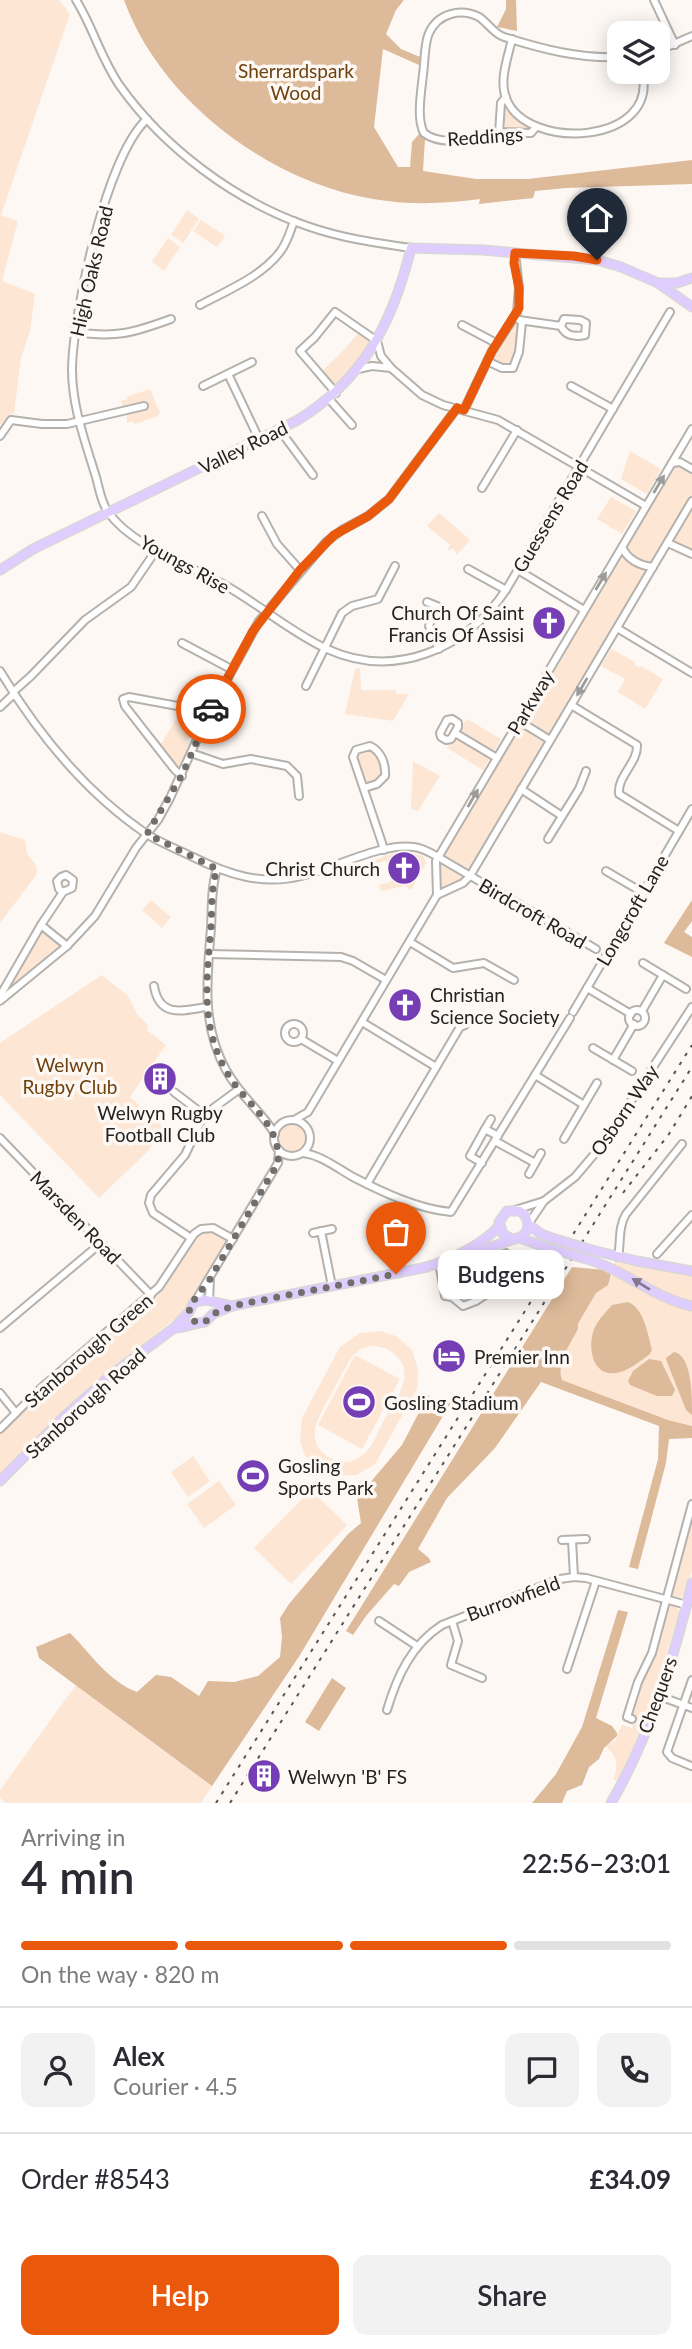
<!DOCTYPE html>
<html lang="en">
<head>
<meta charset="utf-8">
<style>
  :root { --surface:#fff; --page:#f2f2f3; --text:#2b2b33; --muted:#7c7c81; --line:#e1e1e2; --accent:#ea580c }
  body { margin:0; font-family:Lato,sans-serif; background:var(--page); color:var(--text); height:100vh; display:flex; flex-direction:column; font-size:26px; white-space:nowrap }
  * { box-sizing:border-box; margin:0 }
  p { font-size:23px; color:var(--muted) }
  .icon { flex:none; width:38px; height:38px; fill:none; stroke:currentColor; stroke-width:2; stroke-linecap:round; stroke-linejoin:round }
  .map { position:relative; height:1803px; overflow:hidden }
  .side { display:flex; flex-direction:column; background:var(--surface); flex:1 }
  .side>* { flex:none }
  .tools { position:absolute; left:607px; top:21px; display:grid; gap:14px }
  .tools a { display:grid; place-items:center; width:63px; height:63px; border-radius:14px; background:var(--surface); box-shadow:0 4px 18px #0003; font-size:35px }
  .pin { position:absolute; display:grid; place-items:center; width:60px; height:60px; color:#fff; margin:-72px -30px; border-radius:50% 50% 50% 0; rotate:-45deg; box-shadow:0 0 7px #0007 }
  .pin .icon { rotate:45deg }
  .courier { position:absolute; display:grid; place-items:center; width:70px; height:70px; margin:-35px; border:5px solid #ea580c; border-radius:50%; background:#fff; color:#222; box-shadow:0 2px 9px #0007 }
  .bubble { position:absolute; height:49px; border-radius:14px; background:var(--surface); box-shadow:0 4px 18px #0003; font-size:23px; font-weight:600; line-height:49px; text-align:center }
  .overview em { font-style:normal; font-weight:600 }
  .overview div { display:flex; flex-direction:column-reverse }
  .overview { display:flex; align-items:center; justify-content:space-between; height:119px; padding:0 21px }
  h1 { font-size:46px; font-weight:600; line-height:52px }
  .bar { display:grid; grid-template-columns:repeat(4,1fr); gap:10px 7px; align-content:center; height:84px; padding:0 21px }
  .bar i { height:9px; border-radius:5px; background:var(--line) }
  .bar .on { background:var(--accent) }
  .bar p { grid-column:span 4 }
  .line { display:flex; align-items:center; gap:18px; padding:0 21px; border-top:2px solid var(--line) }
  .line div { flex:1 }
  .round { display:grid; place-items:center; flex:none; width:74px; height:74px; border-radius:14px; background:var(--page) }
  .action { display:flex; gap:14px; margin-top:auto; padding:14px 21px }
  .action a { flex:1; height:80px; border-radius:14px; background:var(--accent); color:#fff; font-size:28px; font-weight:600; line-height:80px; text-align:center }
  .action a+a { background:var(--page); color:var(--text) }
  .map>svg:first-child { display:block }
  .green { fill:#fde7d4; fill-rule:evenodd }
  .forest { fill:#ddba9a }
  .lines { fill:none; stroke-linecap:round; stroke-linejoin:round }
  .minor-casing { stroke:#b5b1ad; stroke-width:10 }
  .major-casing { stroke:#d8d7d7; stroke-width:11 }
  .minor { stroke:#fff; stroke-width:6 }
  .major { stroke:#e0cdff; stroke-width:8 }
  .rail { stroke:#585552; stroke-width:2; stroke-dasharray:3.5 7; stroke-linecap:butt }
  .major-bridge-casing { stroke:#d8d7d7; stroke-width:11; stroke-linecap:butt }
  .major-bridge { stroke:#e0cdff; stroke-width:8 }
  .oneway { fill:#9d9c9b }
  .oneway2 { fill:#827890 }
  .done { stroke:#716e6b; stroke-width:7; stroke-dasharray:0 12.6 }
  .route { stroke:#ea580c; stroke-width:9 }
  .labels { text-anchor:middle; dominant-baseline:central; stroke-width:7; stroke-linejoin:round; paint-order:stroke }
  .park-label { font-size:19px; fill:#6e410d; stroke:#fdf8f4 }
  .street-label { font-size:19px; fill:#252321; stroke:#fdf8f4 }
  .poi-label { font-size:19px; fill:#252321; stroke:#fdf8f4; text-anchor:start }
</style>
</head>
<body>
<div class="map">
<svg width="692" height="1803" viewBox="0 0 692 1803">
  <rect width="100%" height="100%" fill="#fdf8f4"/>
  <g class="green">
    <path d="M0,0H59L70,14L1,215L18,221L2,281L35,294L30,331L21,358L14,414H11L4,426L0,424Z"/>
    <path d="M507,103L532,128L531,131H504L502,129L504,104Z"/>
    <path d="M187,210L199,219L183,243L171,235Z"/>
    <path d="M201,220L225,236L217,247L193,231Z"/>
    <path d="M168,238L180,247L164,271L152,262Z"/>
    <path d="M514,322L519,324L520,329L514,364L507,368L491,360L503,336Z"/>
    <path d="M359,332L371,339L351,370L333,388L321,372L343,351Z"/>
    <path d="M150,389L160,413L158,416L135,424L133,421L127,423L126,412L139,409L146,411L148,405L143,401L139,405L123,409L121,401L127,399L126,397Z"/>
    <path d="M630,451L661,469L647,494L621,479Z"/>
    <path d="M678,464L692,471V497L654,561L645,564L628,554L625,547L673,466Z"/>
    <path d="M611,497L636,511L622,534L597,519Z"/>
    <path d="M689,511L692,514V552L671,541Z"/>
    <path d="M439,513L470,540L457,555L453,548L449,551L448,549L450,545L427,526Z"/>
    <path d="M621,553L648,569L551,733L544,734L525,721V715Z"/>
    <path d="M611,649L635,662L634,664L640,668L641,666L663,679L645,709L618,692L625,679L601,666Z"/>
    <path d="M360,668L361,690H396V694H409L393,721L345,714L355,669Z"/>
    <path d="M183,708L203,712L191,738H188L187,742L189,743L180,771L159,747Z"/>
    <path d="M467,719L501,739L493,753L460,735L459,729Z"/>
    <path d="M520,727L542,737L545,744L472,868L465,870L445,857L444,852L516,730Z"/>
    <path d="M454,737L491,756L483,770L447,748Z"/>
    <path d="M370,748C380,754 384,767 382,778L370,784H365L355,755L357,751Z"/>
    <path d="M413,761L440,776L418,811L411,809Z"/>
    <path d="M0,832L25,840L27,854L36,865L37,874L0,923Z"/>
    <path d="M410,852L423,856L426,863L411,890L405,886L381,891L379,885L391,882V879L420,872L418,862L406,865L404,857L388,861L389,871L386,861L373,864L372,861L393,853Z"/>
    <path d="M441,862L464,875L463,880L443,890L439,889L438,864Z"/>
    <path d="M151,900L171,917L162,928L142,910Z"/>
    <path d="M39,930H45L61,943V946L4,994Z"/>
    <path d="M102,975L128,996L137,1014L148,1025L147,1030L166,1045L130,1097L164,1128L147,1152L99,1198L0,1095V1043Z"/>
    <circle cx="292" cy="1139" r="14"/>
    <path d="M211,1230L226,1238L227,1242L203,1283L187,1304L183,1313L162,1329L54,1422L0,1475V1433L162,1288L197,1234Z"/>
    <path d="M610,1258L692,1274V1303L672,1298L613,1266L615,1262Z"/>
    <path d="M614,1271L665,1302L692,1309V1426L668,1420L562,1380C556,1361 570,1345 578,1329V1325L596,1293L608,1285Z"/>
    <path d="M380,1331L396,1336L412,1350L418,1369L417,1389L375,1464L357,1475L333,1476L316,1467L304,1454L300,1441L302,1418L340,1347L360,1333ZM371,1346C392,1346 410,1362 403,1384C399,1397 390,1410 383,1422C377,1433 372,1450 360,1457C351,1464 339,1463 330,1458C301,1442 320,1414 332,1393C338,1381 345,1368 352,1356L361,1349Z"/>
    <path d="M355,1355L400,1379L362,1449L318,1425Z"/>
    <path d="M193,1456L210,1481L188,1497L171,1472Z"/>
    <path d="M219,1481L236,1505L204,1528L187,1504Z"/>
    <path d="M311,1490L347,1525L291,1584L254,1548Z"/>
    <path d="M692,1511V1571L685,1594L677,1599L673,1598L670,1591Z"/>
    <path d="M673,1604L679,1610V1614L654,1696L619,1783L614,1779C618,1761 618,1759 606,1746L615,1740L622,1725L632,1728L635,1717L631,1712L667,1606Z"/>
    <path d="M76,1685L212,1786L201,1803H6L0,1798V1790Z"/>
  </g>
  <g class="forest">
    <path d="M124,0H404L396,10L386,34L401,49L420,57L419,65L383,49L374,127L398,167H410L412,142L419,134L425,139L423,171L476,179H528L692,160V184L566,188L535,191L533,198L479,204L480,199C444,204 408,205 373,199C269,182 160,100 124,0Z"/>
    <path d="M506,0H516L517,31L497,27L506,9Z"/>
    <path d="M692,900V921L684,932L692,937V957L664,943Z"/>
    <path d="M572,1267L606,1270L611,1275L608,1285L596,1293L578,1324V1329C570,1345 556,1362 562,1380L668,1420L692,1426V1438L669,1439L666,1463L638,1569L629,1567L658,1459L659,1426L541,1382L495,1448L447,1498L418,1549L429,1558L431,1562L409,1572L399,1586L394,1584L366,1616L353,1635L346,1631Z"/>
    <path d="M628,1302C644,1308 648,1335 652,1350L650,1354C640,1361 629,1371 616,1373C591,1377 587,1344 595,1327C599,1319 606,1312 612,1305Z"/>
    <path d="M674,1352C692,1355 692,1397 692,1415L686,1410L667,1362L666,1358Z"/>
    <path d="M649,1359L661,1361L675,1390L672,1396H657L630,1385L628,1381L633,1371Z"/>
    <path d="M428,1395L439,1404L452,1401L300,1655L212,1786L39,1658L36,1647L70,1633C91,1654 108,1681 137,1692L156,1675L171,1677L199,1696L208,1681L234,1682L258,1676L280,1657L282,1637L280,1618L289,1604L348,1534L361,1523L357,1498L402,1445Z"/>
    <path d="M618,1610L628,1612L596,1718L612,1726L617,1733V1736L604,1748L599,1759L589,1767L582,1785L567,1791L562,1803H532L556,1774L582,1727Z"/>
    <path d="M332,1678L346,1688L319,1731L305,1722Z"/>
  </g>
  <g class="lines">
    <g class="minor-casing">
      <g id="minor">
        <path d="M76,0C93,27 101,59 120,86C164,148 235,201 307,226C341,238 376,243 411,248"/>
        <path d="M654,0L675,45"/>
        <path d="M512,39C508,57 499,80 506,98C526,152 660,145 642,72"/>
        <path d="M658,51L692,36"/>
        <path d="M147,119C106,157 73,313 72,369C72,407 85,441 96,477C99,488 101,502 108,512C131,545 188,565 223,584C259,604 290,632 327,649C395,680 466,649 506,590L670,312"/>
        <path d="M536,127L531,133C520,133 507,131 496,133C475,137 443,148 424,133C415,117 423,83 424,64C425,54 425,42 429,33C438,13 461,8 479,17C488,23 494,34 504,37C542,49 580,59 620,57"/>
        <path d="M499,133L501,103L506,97"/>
        <path d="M200,305C226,291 261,277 280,252C287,243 290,232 294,221"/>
        <path d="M564,319L580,320L586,323L585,335C575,337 565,336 561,326Z"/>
        <path d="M519,320L561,326"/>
        <path d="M462,325L496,343"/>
        <path d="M75,332C116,338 133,333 171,319"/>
        <path d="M487,361L502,368H513L519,352L522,322"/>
        <path d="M391,368L422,395L443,405L498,420L646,506"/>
        <path d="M228,374L259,439"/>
        <path d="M203,386L252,362"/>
        <path d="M571,386L613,409"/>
        <path d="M336,393L300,351L315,337L335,312L377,341L381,356L391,368L372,366L358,369"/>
        <path d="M329,399L352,425"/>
        <path d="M464,410L492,351L517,313L519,288L515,253"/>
        <path d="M279,429L313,475"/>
        <path d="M0,436L11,420L42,424H67L144,406"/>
        <path d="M672,463L680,462L692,469"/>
        <path d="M482,488L517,430"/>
        <path d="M262,516L277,544L300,570"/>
        <path d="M668,543L692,554"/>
        <path d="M622,547C627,559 640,566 653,567"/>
        <path d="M468,569L506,590"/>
        <path d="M518,570L584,610"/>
        <path d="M427,602L437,606L429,626L439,649"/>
        <path d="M617,628L692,673"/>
        <path d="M182,643L231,669"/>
        <path d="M0,671C38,734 84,791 145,833C160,843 177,849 193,857C227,874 262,886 301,876C333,869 382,842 414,847C423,848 431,853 438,857L596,949"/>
        <path d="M306,686L342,613L352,606L378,599L395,566"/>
        <path d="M13,692L31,676L85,620L131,587L157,549"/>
        <path d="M571,705L637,745C638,763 617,776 619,794L679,831"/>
        <path d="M0,707L14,694"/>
        <path d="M452,719L458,723V727L451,739L446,740L441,737L440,733L447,720Z"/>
        <path d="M519,721L550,740"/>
        <path d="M455,733L497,758"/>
        <path d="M191,753L223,764L251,759L287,766L297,776L299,796"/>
        <path d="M182,776L175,770L125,706L123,699L129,697L210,712"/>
        <path d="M364,788L377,784L385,776C386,764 381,751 370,746L356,750L353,757L382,843L384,850"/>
        <path d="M521,789L562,816"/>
        <path d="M548,839L579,789L586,771"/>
        <path d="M217,869C211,887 212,909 211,928C207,977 201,1025 226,1070C240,1096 261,1111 275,1134"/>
        <path d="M606,871L642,892"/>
        <path d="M437,895L436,861L692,429"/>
        <path d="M41,925L67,946"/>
        <path d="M410,942L453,968L484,963L514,980"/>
        <path d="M209,954L341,957L353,961L386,980"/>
        <path d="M643,963L686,989"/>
        <path d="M154,986C159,1018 183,1011 206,1007"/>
        <path d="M587,988L631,1014"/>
        <path d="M0,996L41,925L63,892L72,888L73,880L66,875L61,877L57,881L59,889L63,892"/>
        <path d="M0,1001L67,946L95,916L136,848L158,820L170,798L211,709L259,621L326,542L342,530L368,516L389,499L457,408"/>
        <circle cx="637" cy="1018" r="8"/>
        <path d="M642,1011L663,975"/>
        <path d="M573,1012L692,809"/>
        <path d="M362,1022L436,1067"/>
        <circle cx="294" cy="1033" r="9"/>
        <path d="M301,1039L338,1061"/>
        <path d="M593,1048L632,1071"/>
        <path d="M613,1060L634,1024"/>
        <path d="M535,1075L584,1105"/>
        <path d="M174,1092L204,1115"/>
        <circle cx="292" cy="1138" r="18"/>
        <path d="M294,1120L308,1112L437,895L463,883L470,876L692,501"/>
        <path d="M485,1129L491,1119"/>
        <path d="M0,1138L151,1295"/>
        <path d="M564,1139L597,1083"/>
        <path d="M495,1141L535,1163"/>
        <path d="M303,1153C321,1155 337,1168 353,1177C382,1192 418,1209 451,1212L570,1018"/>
        <path d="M482,1163L470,1156L485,1129L498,1136"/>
        <path d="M529,1174L541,1153"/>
        <path d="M367,1184L460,1027L465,1025"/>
        <path d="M515,1210L544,1201"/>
        <path d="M529,1223L544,1201L575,1177L603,1144L692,1007"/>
        <path d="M321,1231L332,1286"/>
        <path d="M313,1233L332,1229"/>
        <path d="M191,1238L153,1213L149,1203L151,1195L185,1155L204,1115L238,1090"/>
        <path d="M657,1254L692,1215"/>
        <path d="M618,1257C621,1242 618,1227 626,1214L682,1144"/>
        <path d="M439,1263L445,1296L452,1297L463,1306L476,1301L497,1287"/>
        <path d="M443,1280H460L475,1267L506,1253"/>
        <path d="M196,1300L278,1163L279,1150"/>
        <path d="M209,1301L210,1279"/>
        <path d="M0,1328L101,1243"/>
        <path d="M0,1393L16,1413"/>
        <path d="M0,1429L41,1388L159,1287L194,1234L201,1229L213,1228L233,1239"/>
        <path d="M562,1540L586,1539"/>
        <path d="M572,1540L574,1577"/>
        <path d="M379,1621L417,1646"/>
        <path d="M452,1621L458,1641L451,1665L482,1678"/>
        <path d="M567,1669L596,1581"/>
        <path d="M659,1696L692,1708"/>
        <path d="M387,1710C397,1676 412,1644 442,1625L560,1579L574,1577L586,1578L687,1605"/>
        <path d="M632,1719L627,1717L638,1682L652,1653L692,1504"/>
        <path d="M691,1766L672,1758L667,1752L692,1680"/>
      </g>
    </g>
    <g class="major-casing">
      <g id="major">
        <path d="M658,283H677L692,278"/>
        <path d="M0,570L33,549L296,421C363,381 393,322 411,248L483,250L597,260L621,267L658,283L692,307"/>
        <path d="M529,1225L541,1234L552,1238"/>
        <path d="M520,1238L545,1247"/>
        <path d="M592,1250L637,1261L692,1271"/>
        <path d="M456,1256H465L523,1236C531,1227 529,1218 520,1211H507L499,1222L503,1234L512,1239"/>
        <path d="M590,1260C626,1271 654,1298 692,1306"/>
        <path d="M174,1328C185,1328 194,1323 205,1322L213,1314L232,1306L427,1267C451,1259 482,1245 499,1226"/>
        <path d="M0,1481L66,1415L115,1372L174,1328L189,1312L194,1302L206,1300L232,1306"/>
        <path d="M611,1803C650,1736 674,1658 692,1583"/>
      </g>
    </g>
    <use href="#minor" class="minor"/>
    <use href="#major" class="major"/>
    <g class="rail">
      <path d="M623,1193L669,1134L692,1096"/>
      <path d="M216,1803L692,1045"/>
      <path d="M230,1803L692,1067"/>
    </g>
    <g class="major-bridge-casing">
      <g id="major-bridge">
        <path d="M552,1238L592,1250"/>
        <path d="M545,1247L590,1260"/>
      </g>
    </g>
    <use href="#major-bridge" class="major-bridge"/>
  </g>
  <defs><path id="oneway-solid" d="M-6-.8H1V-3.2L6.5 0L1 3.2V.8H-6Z" transform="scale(1.75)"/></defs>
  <g class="oneway">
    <use href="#oneway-solid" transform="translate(659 484) rotate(-59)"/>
    <use href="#oneway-solid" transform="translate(601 581) rotate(-59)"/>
    <use href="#oneway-solid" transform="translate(582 687) rotate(120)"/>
    <use href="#oneway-solid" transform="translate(473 798) rotate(-60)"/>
  </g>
  <use class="oneway2" href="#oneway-solid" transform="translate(641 1284) rotate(-148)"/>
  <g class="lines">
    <path class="done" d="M211,709L182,775L147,834L217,869C211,887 212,909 211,927C207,978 200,1022 225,1069C244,1105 281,1121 278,1163L210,1279L191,1304L189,1312L195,1322H205L213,1314L232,1306L396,1274"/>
    <path class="route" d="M211,709L253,631L300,570L334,535L368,516L389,499L457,408L464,410L492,351L519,308V288L514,263L515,253L574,256L597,260"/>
  </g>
  <defs>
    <g id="church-disc" transform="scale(1.75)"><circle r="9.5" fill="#763eb5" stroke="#fdf8f4"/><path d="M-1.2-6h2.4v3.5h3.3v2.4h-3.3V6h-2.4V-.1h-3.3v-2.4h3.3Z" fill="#fff"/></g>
    <g id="building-disc" transform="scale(1.75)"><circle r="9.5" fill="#763eb5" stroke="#fdf8f4"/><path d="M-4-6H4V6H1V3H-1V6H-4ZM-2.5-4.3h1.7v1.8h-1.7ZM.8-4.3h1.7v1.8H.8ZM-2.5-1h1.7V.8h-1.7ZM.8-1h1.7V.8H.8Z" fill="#fff"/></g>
    <g id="hotel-disc" transform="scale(1.75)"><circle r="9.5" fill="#763eb5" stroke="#fdf8f4"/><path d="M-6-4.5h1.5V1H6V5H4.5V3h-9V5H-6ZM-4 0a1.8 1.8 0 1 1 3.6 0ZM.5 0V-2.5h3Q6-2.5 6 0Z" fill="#fff"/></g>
    <g id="stadium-disc" transform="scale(1.75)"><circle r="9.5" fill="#763eb5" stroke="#fdf8f4"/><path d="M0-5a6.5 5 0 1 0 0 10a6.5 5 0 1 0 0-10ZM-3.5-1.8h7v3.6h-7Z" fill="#fff"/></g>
  </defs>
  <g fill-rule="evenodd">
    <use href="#church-disc" x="549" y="623"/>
    <use href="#church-disc" x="404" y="868"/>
    <use href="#church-disc" x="405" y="1005"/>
    <use href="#building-disc" x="160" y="1079"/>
    <use href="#hotel-disc" x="449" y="1356"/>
    <use href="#stadium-disc" x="359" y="1402"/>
    <use href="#stadium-disc" x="253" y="1476"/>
    <use href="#building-disc" x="264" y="1776"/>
  </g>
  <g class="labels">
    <g class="park-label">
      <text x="296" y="70">Sherrardspark<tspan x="296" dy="22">Wood</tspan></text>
      <text x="70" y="1064">Welwyn<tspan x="70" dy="22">Rugby Club</tspan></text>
    </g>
    <g class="street-label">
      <text transform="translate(485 136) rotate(-4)">Reddings</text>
      <text transform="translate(91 271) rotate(-77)">High Oaks Road</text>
      <text transform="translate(243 447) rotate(-26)">Valley Road</text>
      <text transform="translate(550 516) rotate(-59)">Guessens Road</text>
      <text transform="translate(185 564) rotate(29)">Youngs Rise</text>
      <text transform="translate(530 702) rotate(-59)">Parkway</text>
      <text transform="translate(632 910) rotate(-60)">Longcroft Lane</text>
      <text transform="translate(533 913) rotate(30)">Birdcroft Road</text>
      <text transform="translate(624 1110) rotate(-56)">Osborn Way</text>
      <text transform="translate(76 1217) rotate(46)">Marsden Road</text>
      <text transform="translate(88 1350) rotate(-41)">Stanborough Green</text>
      <text transform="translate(85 1403) rotate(-42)">Stanborough Road</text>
      <text transform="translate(513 1598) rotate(-20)">Burrowfield</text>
      <text transform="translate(657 1695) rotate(-70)">Chequers</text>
    </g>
    <g class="poi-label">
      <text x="524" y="612" text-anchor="end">Church Of Saint<tspan x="524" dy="22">Francis Of Assisi</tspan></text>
      <text x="380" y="868" text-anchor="end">Christ Church</text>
      <text x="430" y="994">Christian<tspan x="430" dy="22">Science Society</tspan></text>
      <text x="160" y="1112" text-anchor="middle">Welwyn Rugby<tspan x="160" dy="22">Football Club</tspan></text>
      <text x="474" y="1356">Premier Inn</text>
      <text x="384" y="1402">Gosling Stadium</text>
      <text x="278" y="1465">Gosling<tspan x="278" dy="22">Sports Park</tspan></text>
      <text x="288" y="1776">Welwyn 'B' FS</text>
    </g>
  </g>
</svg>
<div class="tools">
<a><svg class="icon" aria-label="layers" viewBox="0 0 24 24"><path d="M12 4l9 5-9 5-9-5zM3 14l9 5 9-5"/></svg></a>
</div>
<div class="pin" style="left:396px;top:1274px;background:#ea580c"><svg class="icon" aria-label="bag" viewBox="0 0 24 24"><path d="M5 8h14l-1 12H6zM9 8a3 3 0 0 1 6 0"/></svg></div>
<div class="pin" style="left:597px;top:260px;background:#1f2937"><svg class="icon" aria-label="home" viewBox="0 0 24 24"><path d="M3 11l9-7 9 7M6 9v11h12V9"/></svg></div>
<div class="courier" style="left:211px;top:709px"><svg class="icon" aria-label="car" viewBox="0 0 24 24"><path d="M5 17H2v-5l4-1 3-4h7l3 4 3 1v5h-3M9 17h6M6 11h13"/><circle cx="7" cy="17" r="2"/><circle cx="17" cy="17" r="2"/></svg></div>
<div class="bubble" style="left:438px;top:1250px;width:126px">Budgens</div>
</div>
<section class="side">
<div class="overview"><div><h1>4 min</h1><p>Arriving in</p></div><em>22:56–23:01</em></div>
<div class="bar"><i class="on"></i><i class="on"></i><i class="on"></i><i></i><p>On the way · 820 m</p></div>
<div class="line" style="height:126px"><a class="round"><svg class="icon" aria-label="person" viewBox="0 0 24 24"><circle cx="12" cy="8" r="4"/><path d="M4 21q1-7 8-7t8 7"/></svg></a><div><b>Alex</b><p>Courier · 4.5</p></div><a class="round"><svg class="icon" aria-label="chat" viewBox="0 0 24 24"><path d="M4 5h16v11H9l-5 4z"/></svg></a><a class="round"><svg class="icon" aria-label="phone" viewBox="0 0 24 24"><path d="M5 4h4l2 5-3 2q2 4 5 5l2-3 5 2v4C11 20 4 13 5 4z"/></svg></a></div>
<div class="line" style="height:91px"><div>Order #8543</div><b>£34.09</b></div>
<div class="action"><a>Help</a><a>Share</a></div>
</section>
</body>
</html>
